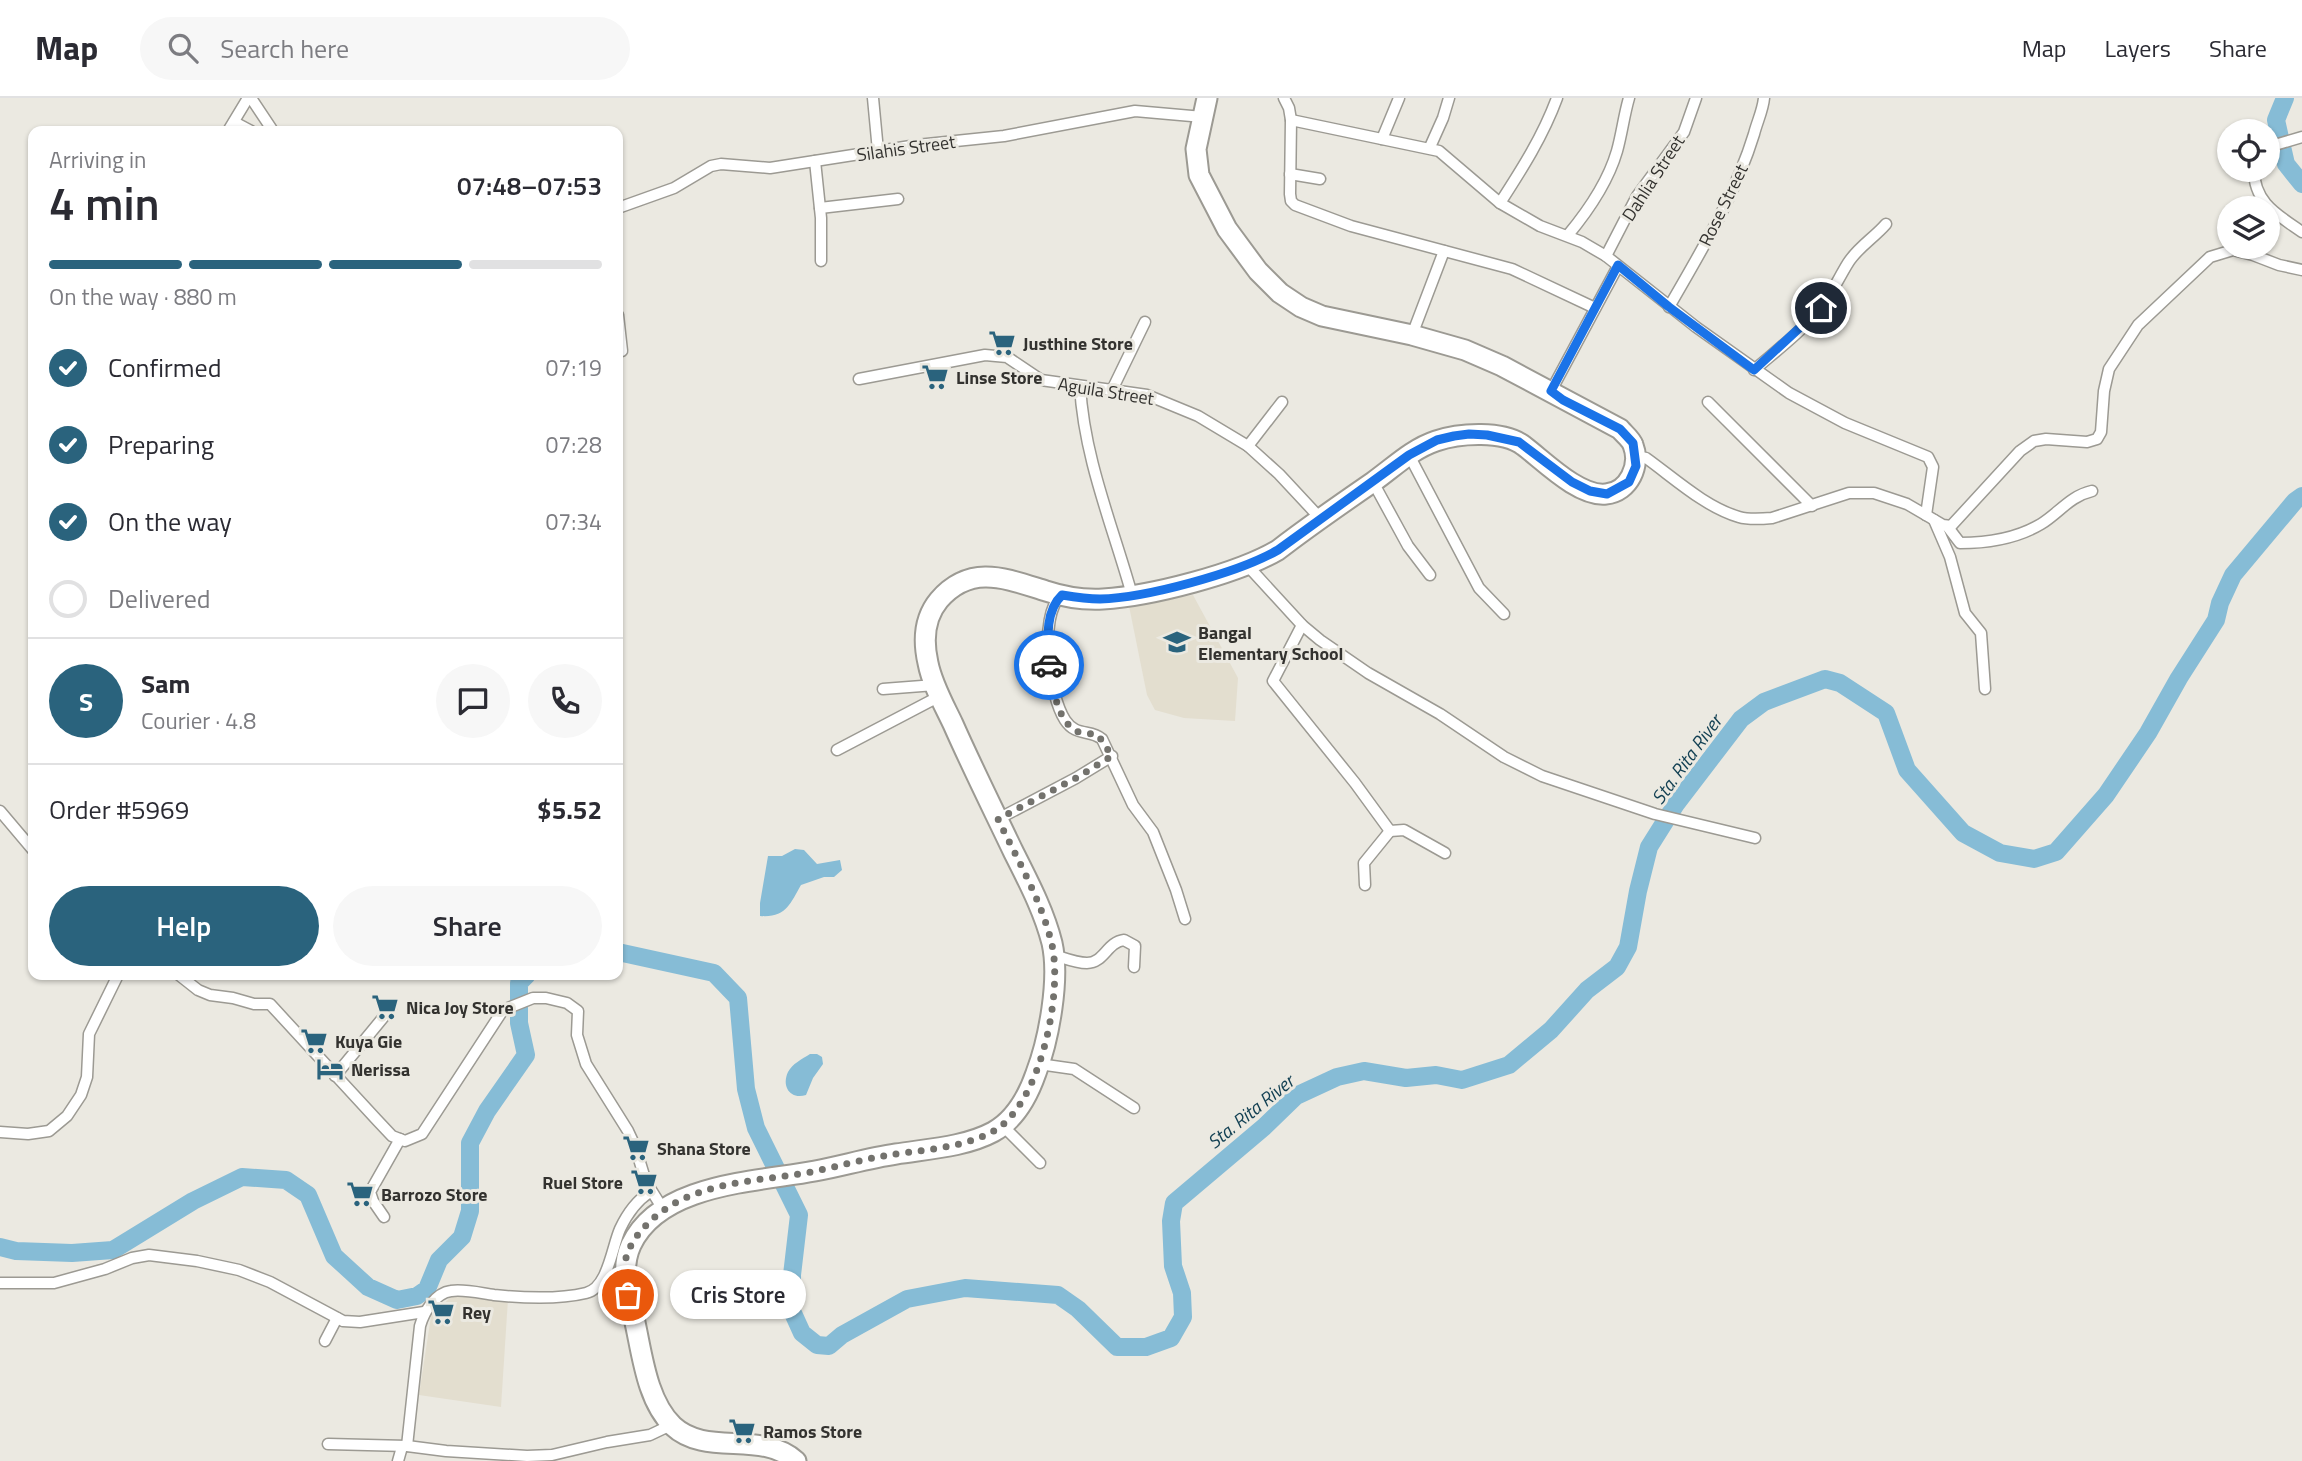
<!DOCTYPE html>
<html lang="en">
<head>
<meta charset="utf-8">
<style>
  :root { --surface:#fff; --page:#f7f7f7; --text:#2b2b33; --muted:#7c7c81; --line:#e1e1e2; --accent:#2a637d }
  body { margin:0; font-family:"Titillium Web",sans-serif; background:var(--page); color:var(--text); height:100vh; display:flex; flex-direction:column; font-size:26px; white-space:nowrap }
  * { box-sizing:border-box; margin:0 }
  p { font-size:23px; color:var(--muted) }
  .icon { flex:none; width:38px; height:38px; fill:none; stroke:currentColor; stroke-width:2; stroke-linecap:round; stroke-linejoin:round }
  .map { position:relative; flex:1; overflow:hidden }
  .side { position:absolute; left:28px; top:28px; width:595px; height:854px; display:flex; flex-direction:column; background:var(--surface); border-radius:14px; box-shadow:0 2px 5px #0004 }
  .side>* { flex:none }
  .buttons { position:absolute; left:2217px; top:21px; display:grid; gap:14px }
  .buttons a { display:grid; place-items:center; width:63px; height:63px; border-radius:50%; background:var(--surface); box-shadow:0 2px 5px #0004; font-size:35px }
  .pin { position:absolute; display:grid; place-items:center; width:60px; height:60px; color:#fff; margin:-30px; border:4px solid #fff; border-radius:50%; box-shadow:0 2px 7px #0007 }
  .courier { position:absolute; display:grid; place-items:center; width:70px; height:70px; margin:-35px; border:5px solid #1a73e8; border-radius:50%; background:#fff; color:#222; box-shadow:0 2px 9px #0007 }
  .bubble { position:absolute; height:49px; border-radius:24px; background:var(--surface); box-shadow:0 2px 5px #0004; font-size:23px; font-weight:600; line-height:49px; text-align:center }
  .head em { font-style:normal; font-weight:600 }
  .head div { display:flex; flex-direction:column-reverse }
  .head { display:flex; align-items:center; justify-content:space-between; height:119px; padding:0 21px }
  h1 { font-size:46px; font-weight:600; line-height:52px }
  .bar { display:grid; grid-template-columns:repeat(4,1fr); gap:10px 7px; align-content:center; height:84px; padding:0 21px }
  .bar i { height:9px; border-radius:5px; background:var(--line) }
  .bar .current { background:var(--accent) }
  .bar p { grid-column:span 4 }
  .line { display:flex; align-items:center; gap:18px; padding:0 21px; border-top:2px solid var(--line) }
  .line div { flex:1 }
  .round { display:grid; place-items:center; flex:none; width:74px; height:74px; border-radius:37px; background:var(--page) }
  ol { padding:0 21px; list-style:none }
  li { display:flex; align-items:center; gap:21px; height:77px }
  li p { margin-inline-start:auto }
  li .icon { padding:7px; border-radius:50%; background:var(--accent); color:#fff; stroke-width:4 }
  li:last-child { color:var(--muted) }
  li i { width:38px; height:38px; border:4px solid var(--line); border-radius:50% }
  .primary-button { display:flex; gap:14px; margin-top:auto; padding:14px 21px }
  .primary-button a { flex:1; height:80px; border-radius:42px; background:var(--accent); color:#fff; font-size:28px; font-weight:600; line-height:80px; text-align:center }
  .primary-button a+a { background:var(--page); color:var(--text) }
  header { display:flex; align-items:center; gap:42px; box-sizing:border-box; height:98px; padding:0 35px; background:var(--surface); border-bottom:2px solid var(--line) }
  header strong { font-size:33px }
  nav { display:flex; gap:38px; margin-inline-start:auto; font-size:24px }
  .search { width:490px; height:63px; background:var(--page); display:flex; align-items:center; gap:18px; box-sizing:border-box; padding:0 24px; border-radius:38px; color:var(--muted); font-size:26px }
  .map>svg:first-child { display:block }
  .built { fill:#e3decf }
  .water { fill:#86bcd6 }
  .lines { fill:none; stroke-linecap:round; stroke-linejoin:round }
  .river { stroke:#86bcd6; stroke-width:18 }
  .street-casing { stroke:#9c9a93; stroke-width:13 }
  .highway-casing { stroke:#9c9a93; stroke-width:23 }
  .street { stroke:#fff; stroke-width:10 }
  .highway { stroke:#fff; stroke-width:19 }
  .done { stroke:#73726d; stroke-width:7; stroke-dasharray:0 12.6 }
  .route { stroke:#1a73e8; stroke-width:9 }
  .labels { text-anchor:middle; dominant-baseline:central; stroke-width:6; stroke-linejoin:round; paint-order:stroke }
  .street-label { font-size:18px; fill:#33322f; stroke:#ebe9e1 }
  .poi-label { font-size:18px; font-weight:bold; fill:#33322f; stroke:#ebe9e1; text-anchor:start }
  .water-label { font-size:19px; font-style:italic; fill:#113f52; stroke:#ebe9e1 }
</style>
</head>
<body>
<header>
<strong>Map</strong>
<div class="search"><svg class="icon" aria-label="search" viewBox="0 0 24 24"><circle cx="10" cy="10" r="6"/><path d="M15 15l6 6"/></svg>Search here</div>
<nav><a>Map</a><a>Layers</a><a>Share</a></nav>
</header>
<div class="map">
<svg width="2302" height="1363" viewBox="0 0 2302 1363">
  <rect width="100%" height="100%" fill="#ebe9e1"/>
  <g class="built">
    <path d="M1193,497L1238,580L1235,623L1184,620L1155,612L1147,597L1129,508Z"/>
    <path d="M454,1196L508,1201L501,1309L419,1297L431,1218Z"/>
  </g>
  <g class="water">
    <path d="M795,751L804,752L817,766L840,762L842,772L834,779H824L801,787C790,806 786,820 760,818V805L768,758H782Z"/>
    <path d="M810,956H817L822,959L823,966L813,980L806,997C791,1002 781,989 788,974C792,966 802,961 810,956Z"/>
  </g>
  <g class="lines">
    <g class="river">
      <path d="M2285,0L2276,22L2286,66L2302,86"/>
      <path d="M618,854L714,875L738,900L746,991L756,1030L799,1117L792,1177V1213L802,1235L817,1247L829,1248L842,1237L907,1201L965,1190L1058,1197L1078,1211L1117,1249H1146L1171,1240L1183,1219L1182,1195L1173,1168L1171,1123L1174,1105L1264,1029L1296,998L1337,979L1364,973L1406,980L1436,977L1462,982L1509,967L1551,932L1587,892L1617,869L1628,849L1638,793L1649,749L1676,706L1741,621L1764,604L1825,581L1840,585L1886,615L1907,672L1963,735L2000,755L2034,761L2056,754L2106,697L2148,635L2179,580L2216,522L2220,505L2233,477L2295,403L2302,398"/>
      <path d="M0,1149L16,1153L72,1155L113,1152L193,1103L242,1079L286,1082L308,1097L334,1158L368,1189L397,1202L417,1198L427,1191L439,1162L462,1139L470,1113V1045L487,1013L526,957L519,925V885L527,877"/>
    </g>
    <g class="street-casing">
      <g id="street">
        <path d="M251,0L273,33"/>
        <path d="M873,0L878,53"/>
        <path d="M1284,0L1289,10L1291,22L1290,96L1291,103L1295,107L1351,128L1512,171L1595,210"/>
        <path d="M1291,22L1439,53L1500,105L1540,128L1582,144L1606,158L1696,229L1789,295L1845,325L1928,359L1933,369L1926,417"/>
        <path d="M234,24L251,33"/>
        <path d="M228,33L248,0"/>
        <path d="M1382,41L1399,0"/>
        <path d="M1430,49L1443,20L1449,0"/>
        <path d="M2268,49L2302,39"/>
        <path d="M815,63L821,120V163"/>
        <path d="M2254,72C2254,105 2278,117 2302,134"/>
        <path d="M1290,76L1320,81"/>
        <path d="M1500,105C1522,71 1543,38 1557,0"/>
        <path d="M618,110L674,90L711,68L721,66L770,70L917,47L1004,38L1135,13L1203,19"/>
        <path d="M820,110L898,101"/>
        <path d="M1568,137C1588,113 1608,84 1617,53C1622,35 1624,17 1629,0"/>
        <path d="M1606,158L1637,98L1684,34L1696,0"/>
        <path d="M1669,209C1701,153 1735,98 1754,36C1757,24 1763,12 1764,0"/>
        <path d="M618,217L622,253"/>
        <path d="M1412,237L1444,153"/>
        <path d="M1754,272C1776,253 1801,234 1819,212C1831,198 1838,181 1848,165C1858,149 1874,140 1886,126"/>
        <path d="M859,281L985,257L1007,259L1041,282L1147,297L1198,318L1248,348L1279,376L1320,420"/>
        <path d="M1080,288C1084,360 1113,429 1132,497"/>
        <path d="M1112,292L1145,224"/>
        <path d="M1551,293L1618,168"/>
        <path d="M1708,304L1812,408"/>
        <path d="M1248,348L1282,304"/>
        <path d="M1409,357L1479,490L1504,516"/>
        <path d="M1636,358L1646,360C1674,380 1705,409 1739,419C1749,422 1761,421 1772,420L1849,395H1874L1907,406L1943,427L1951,428L2020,353L2034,343L2046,341L2087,344L2097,341L2101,334L2104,293L2109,271L2138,227L2210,159L2233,152L2253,157L2279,167L2302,172"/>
        <path d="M1373,384L1408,448L1430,477"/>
        <path d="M1934,422L1950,459L1965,515L1981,535L1985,591"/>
        <path d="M1947,428L1960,445C1989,445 2016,441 2041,426C2059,415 2070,398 2092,393"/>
        <path d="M1247,467L1302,527L1320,542L1368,575L1440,616L1504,659L1542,678L1655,716L1755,740"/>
        <path d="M1061,497C1038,519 1049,597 1065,622C1076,639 1090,631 1102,641L1133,707L1153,734L1176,792L1185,821"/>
        <path d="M1302,527L1273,583L1355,685L1390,733L1404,732L1445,755"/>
        <path d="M883,591L935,587"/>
        <path d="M837,652L940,598"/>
        <path d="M0,713L33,752"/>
        <path d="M998,721L1076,680L1112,658"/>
        <path d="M1365,787L1364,765L1390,733"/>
        <path d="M1054,857C1064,860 1076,865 1087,865C1104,865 1107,844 1124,842L1135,848L1134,869"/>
        <path d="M179,877L198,892L210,897L233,900L254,906H270L376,1021L392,1038L405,1043L422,1036L503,912L533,900H546L567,905L578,913L577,937L586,966L628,1033L635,1048L646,1084L663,1111"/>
        <path d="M1039,966L1074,971L1134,1010"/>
        <path d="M335,978L391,910"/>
        <path d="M1002,1027L1040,1065"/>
        <path d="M0,1034L28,1036L49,1033L67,1018L81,997L87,979L89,936L118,877"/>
        <path d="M384,1119L373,1103L370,1094L400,1041"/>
        <path d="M0,1185H54L105,1171L132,1160L149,1157L197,1163L239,1172L270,1184L343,1223L360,1224L424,1214"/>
        <path d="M325,1243L337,1220"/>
        <path d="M328,1346L407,1348L446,1353L527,1358L552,1357L607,1344L650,1337L671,1327"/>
        <path d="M407,1348L420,1228C424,1214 435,1195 451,1193C464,1191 480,1195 494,1197C523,1200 557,1202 586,1195C608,1190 612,1149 620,1131C627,1116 636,1103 650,1094"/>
        <path d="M398,1363L402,1349"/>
      </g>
    </g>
    <g class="highway-casing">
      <path id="highway" d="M796,1363C761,1332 706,1359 673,1328C646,1302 642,1254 634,1220C628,1196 620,1171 631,1147C660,1085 757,1084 815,1073C842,1068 869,1060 896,1056C927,1051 965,1049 993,1034C1015,1022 1028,998 1036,975C1049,941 1060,881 1052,845C1044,813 1028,783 1013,753C993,711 972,669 953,626C944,607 932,586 928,565C923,543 924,520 939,502C971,465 1007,481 1046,493C1064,499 1084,502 1103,501C1151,498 1237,476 1278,452C1309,428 1341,406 1373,384C1394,369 1412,351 1436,343C1459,335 1504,332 1524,348C1544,363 1579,399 1606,396C1629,394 1641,367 1633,347C1631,341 1624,336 1620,331L1502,268L1465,252L1412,237L1322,218L1301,209L1280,195L1258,173L1227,131L1199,77L1196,51L1207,0"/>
    </g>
    <use href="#street" class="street"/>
    <use href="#highway" class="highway"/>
  </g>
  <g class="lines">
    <path class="done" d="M628,1197C627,1189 624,1179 624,1171C625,1157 632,1143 641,1133C685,1081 755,1085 816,1073C839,1068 861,1062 883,1058C918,1052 960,1051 992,1034C1040,1009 1063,896 1052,847C1042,803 1017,761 998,721L1076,680L1112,658L1098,637C1091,635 1083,636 1076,633C1056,621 1053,588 1049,567"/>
    <path class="route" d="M1049,567C1048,545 1044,514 1062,497C1074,499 1087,501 1100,501C1145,500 1238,475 1278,452L1409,357L1437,342L1454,338L1469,336L1487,337L1519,344L1572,384L1590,393L1607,396L1629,384L1636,368L1633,345L1620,331L1563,302L1551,293L1618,167L1669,209L1754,272L1821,210"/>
  </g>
  <defs>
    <g id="supermarket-bare" transform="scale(2.1)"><path d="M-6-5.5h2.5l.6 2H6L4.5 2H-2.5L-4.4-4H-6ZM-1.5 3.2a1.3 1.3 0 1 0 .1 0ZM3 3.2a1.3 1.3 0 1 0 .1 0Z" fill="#2a637d" stroke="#ebe9e1" stroke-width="2.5" paint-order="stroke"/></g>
    <g id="school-bare" transform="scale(2.1)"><path d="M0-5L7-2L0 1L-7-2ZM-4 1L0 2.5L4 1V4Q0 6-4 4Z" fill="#2a637d" stroke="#ebe9e1" stroke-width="2.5" paint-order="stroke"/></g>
    <g id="hotel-bare" transform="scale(2.1)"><path d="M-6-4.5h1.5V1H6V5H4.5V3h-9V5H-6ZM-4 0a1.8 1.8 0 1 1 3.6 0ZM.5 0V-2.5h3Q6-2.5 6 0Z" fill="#2a637d" stroke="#ebe9e1" stroke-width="2.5" paint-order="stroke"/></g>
  </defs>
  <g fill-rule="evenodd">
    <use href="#supermarket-bare" x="1002" y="245"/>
    <use href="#supermarket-bare" x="935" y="279"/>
    <use href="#school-bare" x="1177" y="544"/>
    <use href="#supermarket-bare" x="385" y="909"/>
    <use href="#supermarket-bare" x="314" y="943"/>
    <use href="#hotel-bare" x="330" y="971"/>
    <use href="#supermarket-bare" x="636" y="1050"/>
    <use href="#supermarket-bare" x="644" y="1084"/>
    <use href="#supermarket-bare" x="360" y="1096"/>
    <use href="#supermarket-bare" x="441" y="1214"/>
    <use href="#supermarket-bare" x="742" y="1333"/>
  </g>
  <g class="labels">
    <g class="street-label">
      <text transform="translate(906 50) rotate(-8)">Silahis Street</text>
      <text transform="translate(1653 80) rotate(-57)">Dahlia Street</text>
      <text transform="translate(1723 107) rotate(-64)">Rose Street</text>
      <text transform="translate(1106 293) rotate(9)">Aguila Street</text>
    </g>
    <g class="poi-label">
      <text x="1023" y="245">Justhine Store</text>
      <text x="956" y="279">Linse Store</text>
      <text x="1198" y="534">Bangal<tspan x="1198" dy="21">Elementary School</tspan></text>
      <text x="406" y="909">Nica Joy Store</text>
      <text x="335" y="943">Kuya Gie</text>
      <text x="351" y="971">Nerissa</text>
      <text x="657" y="1050">Shana Store</text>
      <text x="623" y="1084" text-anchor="end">Ruel Store</text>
      <text x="381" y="1096">Barrozo Store</text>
      <text x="462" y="1214">Rey</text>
      <text x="763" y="1333">Ramos Store</text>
    </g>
    <g class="water-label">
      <text transform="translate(1686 661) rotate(-54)">Sta. Rita River</text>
      <text transform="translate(1250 1013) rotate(-39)">Sta. Rita River</text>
    </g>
  </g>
</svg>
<div class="buttons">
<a><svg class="icon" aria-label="locate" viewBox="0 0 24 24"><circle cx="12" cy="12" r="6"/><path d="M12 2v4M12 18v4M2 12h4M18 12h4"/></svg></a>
<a><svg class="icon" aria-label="layers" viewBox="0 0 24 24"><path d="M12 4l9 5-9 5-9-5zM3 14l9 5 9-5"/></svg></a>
</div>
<div class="pin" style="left:628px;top:1197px;background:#ea580c"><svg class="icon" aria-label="bag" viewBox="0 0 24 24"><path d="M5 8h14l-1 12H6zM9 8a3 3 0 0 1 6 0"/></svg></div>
<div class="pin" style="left:1821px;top:210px;background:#1f2937"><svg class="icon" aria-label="home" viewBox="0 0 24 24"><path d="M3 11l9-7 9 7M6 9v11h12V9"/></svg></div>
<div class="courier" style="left:1049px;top:567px"><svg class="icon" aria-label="car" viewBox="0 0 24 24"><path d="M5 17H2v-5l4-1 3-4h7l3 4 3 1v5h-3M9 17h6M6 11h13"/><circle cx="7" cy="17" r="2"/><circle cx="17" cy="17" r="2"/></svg></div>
<div class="bubble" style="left:670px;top:1172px;width:136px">Cris Store</div>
<section class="side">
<div class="head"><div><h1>4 min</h1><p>Arriving in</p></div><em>07:48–07:53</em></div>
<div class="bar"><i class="current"></i><i class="current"></i><i class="current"></i><i></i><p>On the way · 880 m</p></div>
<ol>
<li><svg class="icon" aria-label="check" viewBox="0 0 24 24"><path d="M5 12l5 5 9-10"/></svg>Confirmed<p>07:19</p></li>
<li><svg class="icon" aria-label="check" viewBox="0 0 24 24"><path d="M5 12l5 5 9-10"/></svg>Preparing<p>07:28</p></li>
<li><svg class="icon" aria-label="check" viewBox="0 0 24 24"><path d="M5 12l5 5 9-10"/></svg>On the way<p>07:34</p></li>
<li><i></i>Delivered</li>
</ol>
<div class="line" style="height:126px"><b class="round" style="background:var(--accent);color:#fff">S</b><div><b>Sam</b><p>Courier · 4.8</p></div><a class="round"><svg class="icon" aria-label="chat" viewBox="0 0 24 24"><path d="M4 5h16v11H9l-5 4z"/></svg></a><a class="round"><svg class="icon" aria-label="phone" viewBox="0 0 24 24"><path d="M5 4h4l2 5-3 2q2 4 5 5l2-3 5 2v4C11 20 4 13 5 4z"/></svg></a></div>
<div class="line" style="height:91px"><div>Order #5969</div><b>$5.52</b></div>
<div class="primary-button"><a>Help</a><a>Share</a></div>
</section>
</div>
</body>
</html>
